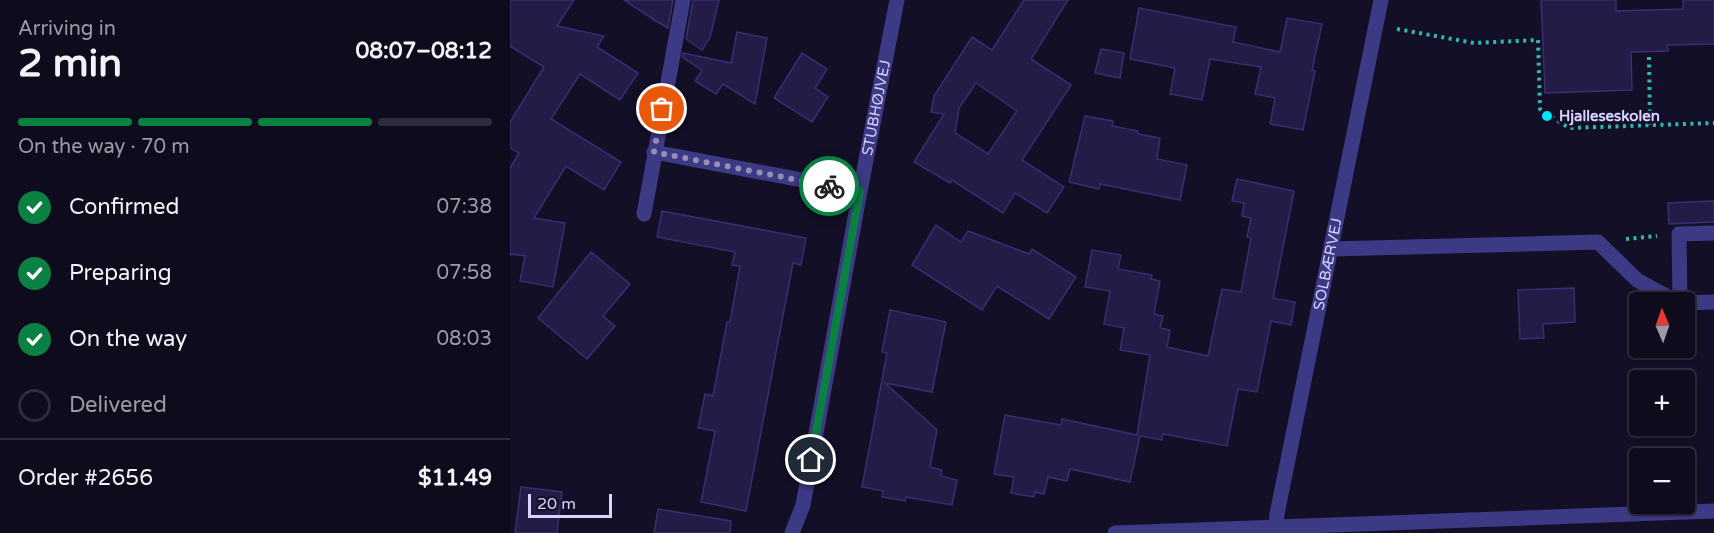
<!DOCTYPE html>
<html lang="en">
<head>
<meta charset="utf-8">
<style>
  :root { --surface:#0e0b1c; --page:#1c1929; --text:#f1f3f6; --muted:#9b9ba3; --line:#2e2b3b; --accent:#0b8043 }
  body { margin:0; font-family:"Varela Round",sans-serif; background:var(--page); color:var(--text); height:100vh; display:flex; flex-direction:column; font-size:22px; white-space:nowrap }
  * { box-sizing:border-box; margin:0 }
  p { font-size:20px; color:var(--muted) }
  .icon { flex:none; width:33px; height:33px; fill:none; stroke:currentColor; stroke-width:2; stroke-linecap:round; stroke-linejoin:round }
  .map { position:relative; flex:1; overflow:hidden }
  .drawer { display:flex; flex-direction:column; background:var(--surface); width:510px }
  .drawer>* { flex:none }
  .needle { width:39px; rotate:358deg }
  .buttons { position:absolute; left:1119px; top:292px; display:grid; gap:12px }
  .buttons a { display:grid; place-items:center; width:66px; height:66px; border-radius:6px; background:var(--surface); box-shadow:0 2px 4px #0004,0 0 0 2px var(--line); font-size:30px }
  .scale { position:absolute; left:18px; bottom:15px; width:84px; box-sizing:border-box; padding-left:6px; border:3px solid #d9d4ff; border-top:0; font-size:16px; line-height:21px; white-space:nowrap; color:#d9d4ff; -webkit-text-stroke:4px #130f26; paint-order:stroke }
  .pin { position:absolute; display:grid; place-items:center; width:51px; height:51px; color:#fff; margin:-26px; border:3px solid #fff; border-radius:50%; box-shadow:0 2px 6px #0007 }
  .courier { position:absolute; display:grid; place-items:center; width:60px; height:60px; margin:-30px; border:4px solid #0b8043; border-radius:50%; background:#fff; color:#222; box-shadow:0 2px 8px #0007 }
  .headline em { font-style:normal; font-weight:700 }
  .headline div { display:flex; flex-direction:column-reverse }
  .headline { display:flex; align-items:center; justify-content:space-between; height:102px; padding:0 18px }
  h1 { font-size:39px; font-weight:700; line-height:45px }
  .bar { display:grid; grid-template-columns:repeat(4,1fr); gap:9px 6px; align-content:center; height:72px; padding:0 18px }
  .bar i { height:8px; border-radius:4px; background:var(--line) }
  .bar .selected { background:var(--accent) }
  .bar p { grid-column:span 4 }
  .line { display:flex; align-items:center; gap:15px; padding:0 18px; border-top:2px solid var(--line) }
  .line div { flex:1 }
  ol { padding:0 18px; list-style:none }
  li { display:flex; align-items:center; gap:18px; height:66px }
  li p { margin-inline-start:auto }
  li .icon { padding:6px; border-radius:50%; background:var(--accent); color:#fff; stroke-width:4 }
  li:last-child { color:var(--muted) }
  li i { width:33px; height:33px; border:3px solid var(--line); border-radius:50% }
  main { display:flex; flex:1; min-height:0 }
  .map>svg:first-child { display:block }
  .building { fill:#241b47; stroke:#3b2d73; stroke-width:1.5; fill-rule:evenodd }
  .lines { fill:none; stroke-linecap:round; stroke-linejoin:round }
  .path { stroke:#2fb8b0; stroke-width:4; stroke-dasharray:3 4.5; stroke-linecap:butt }
  .minor { stroke:#3d3a85; stroke-width:15 }
  .done { stroke:#948fb3; stroke-width:6; stroke-dasharray:0 10.8 }
  .route { stroke:#0b8043; stroke-width:8 }
  .poi-dot { fill:#00e5ff; stroke:#130f26; stroke-width:2 }
  .labels { text-anchor:middle; dominant-baseline:central; stroke-width:5; stroke-linejoin:round; paint-order:stroke }
  .street-label { font-size:15px; fill:#d9d4ff; stroke:#130f26 }
  .poi-label { font-size:15px; font-weight:bold; fill:#d9d4ff; stroke:#130f26; text-anchor:start }
</style>
</head>
<body>
<main>
<section class="drawer">
<div class="headline"><div><h1>2 min</h1><p>Arriving in</p></div><em>08:07–08:12</em></div>
<div class="bar"><i class="selected"></i><i class="selected"></i><i class="selected"></i><i></i><p>On the way · 70 m</p></div>
<ol>
<li><svg class="icon" aria-label="check" viewBox="0 0 24 24"><path d="M5 12l5 5 9-10"/></svg>Confirmed<p>07:38</p></li>
<li><svg class="icon" aria-label="check" viewBox="0 0 24 24"><path d="M5 12l5 5 9-10"/></svg>Preparing<p>07:58</p></li>
<li><svg class="icon" aria-label="check" viewBox="0 0 24 24"><path d="M5 12l5 5 9-10"/></svg>On the way<p>08:03</p></li>
<li><i></i>Delivered</li>
</ol>
<div class="line" style="height:78px"><div>Order #2656</div><b>$11.49</b></div>
</section>
<div class="map">
<svg width="1204" height="533" viewBox="0 0 1204 533">
  <rect width="100%" height="100%" fill="#130f26"/>
  <g class="building">
    <path d="M0,0H64L47,26L94,36L87,47L128,73L110,100L70,74L41,119L111,162L94,190L56,166L24,218L55,223L43,287L10,281L15,256L1,254L0,256V168L9,153L0,148V122L34,67L0,46Z"/>
    <path d="M114,0H163L158,28L146,21Z"/>
    <path d="M183,0H209L200,38L192,50L176,39Z"/>
    <path d="M514,0H558L521,59L561,85L512,160L554,187L537,213L505,193L493,213L442,180L440,183L404,162L434,114L421,112L424,96L462,37L482,50ZM466,83L507,111L478,154L445,133L449,108Z"/>
    <path d="M1031,0H1106V11L1173,9V0H1204V44L1157,45L1158,51L1121,52L1122,90L1035,93Z"/>
    <path d="M629,8L726,27L723,42L770,52L777,18L812,24L802,70L805,71L793,130L760,124L765,98L745,94L751,67L700,59L692,100L660,94L665,68L620,59Z"/>
    <path d="M227,32L257,38L245,104L213,84L206,94L185,81L192,70L172,57L173,53L221,63Z"/>
    <path d="M591,49L614,53L610,78L585,73Z"/>
    <path d="M292,53L317,69L305,88L318,97L302,122L264,98Z"/>
    <path d="M575,116L603,121L602,126L628,131V134L650,138L647,159L677,165L670,200L590,184L589,189L559,182Z"/>
    <path d="M727,179L784,191L763,298L785,302L781,325L761,321L747,392L728,389L717,446L653,434L652,440L630,436L620,482L560,469L557,481L538,477L534,494L525,492L524,497L501,493L504,477L484,474L495,415L551,425L552,419L627,435L640,355L610,350L614,328L594,324L600,291L575,287L582,250L611,255L608,269L642,275L641,279L650,281L644,314L653,316L650,328L660,330L657,347L698,356L712,289L731,292L741,238L737,237L741,218L732,216L734,203L722,201Z"/>
    <path d="M1204,201V222L1159,224L1158,203Z"/>
    <path d="M152,211L296,238L291,265L283,263L236,511L191,502L205,431L188,428L195,394L203,396L217,322H220L230,266L222,265L225,252L147,237Z"/>
    <path d="M426,225L451,242L458,231L519,254L522,249L566,277L539,319L487,286L472,310L402,265Z"/>
    <path d="M81,252L120,284L93,316L105,326L77,359L28,318Z"/>
    <path d="M1064,288L1065,322L1033,324L1034,338L1010,339L1008,290Z"/>
    <path d="M380,310L436,322L422,392L375,383L427,430L420,467L432,470L431,476L447,480L442,505L396,497L395,501L372,497L373,491L352,487L377,353L372,352Z"/>
    <path d="M11,487L52,492L47,533H5Z"/>
    <path d="M148,509L221,521L220,533H144Z"/>
  </g>
  <g class="lines">
    <g class="path">
      <path d="M887,29L964,43L1028,40L1030,109L1059,128L1204,123"/>
      <path d="M1139,57L1140,125"/>
      <path d="M1116,239L1147,236"/>
    </g>
    <g class="minor">
      <path d="M144,152L350,191"/>
      <path d="M134,214L173,0"/>
      <path d="M821,249L1088,242L1127,280L1169,303"/>
      <path d="M1170,303L1169,234L1204,233"/>
      <path d="M1174,303L1204,302"/>
      <path id="s1" d="M766,527L767,514L871,0"/>
      <path id="s2" d="M282,533L293,505L350,191L387,0"/>
      <path d="M605,533L1204,511"/>
    </g>
  </g>
  <g class="lines">
    <path class="done" d="M152,109L144,152L319,186"/>
    <path class="route" d="M301,460L350,191L319,186"/>
  </g>
  <circle class="poi-dot" cx="1037" cy="116" r="6"/>
  <g class="labels">
    <g class="street-label">
      <text stroke="none"><textPath href="#s2" startOffset="434">STUBHØJVEJ</textPath></text>
      <text stroke="none"><textPath href="#s1" startOffset="268">SOLBÆRVEJ</textPath></text>
    </g>
    <g class="poi-label">
      <text x="1049" y="116">Hjalleseskolen</text>
    </g>
  </g>
</svg>
<div class="buttons">
<a><svg class="needle" viewBox="-14 -14 28 28"><path d="M0-13l5 13h-10z" fill="#e53935"/><path d="M0 13l5-13h-10z" fill="#9b9ba3"/></svg></a>
<a>+</a>
<a>−</a>
</div>
<div class="scale">20 m</div>
<div class="pin" style="left:152px;top:109px;background:#ea580c"><svg class="icon" aria-label="bag" viewBox="0 0 24 24"><path d="M5 8h14l-1 12H6zM9 8a3 3 0 0 1 6 0"/></svg></div>
<div class="pin" style="left:301px;top:460px;background:#1f2937"><svg class="icon" aria-label="home" viewBox="0 0 24 24"><path d="M3 11l9-7 9 7M6 9v11h12V9"/></svg></div>
<div class="courier" style="left:319px;top:186px"><svg class="icon" aria-label="bike" viewBox="0 0 24 24"><circle cx="6" cy="16" r="4"/><circle cx="18" cy="16" r="4"/><path d="M6 16l4-8h5l3 8M10 8l3 8H6M13 5h3"/></svg></div>
</div>
</main>
</body>
</html>
